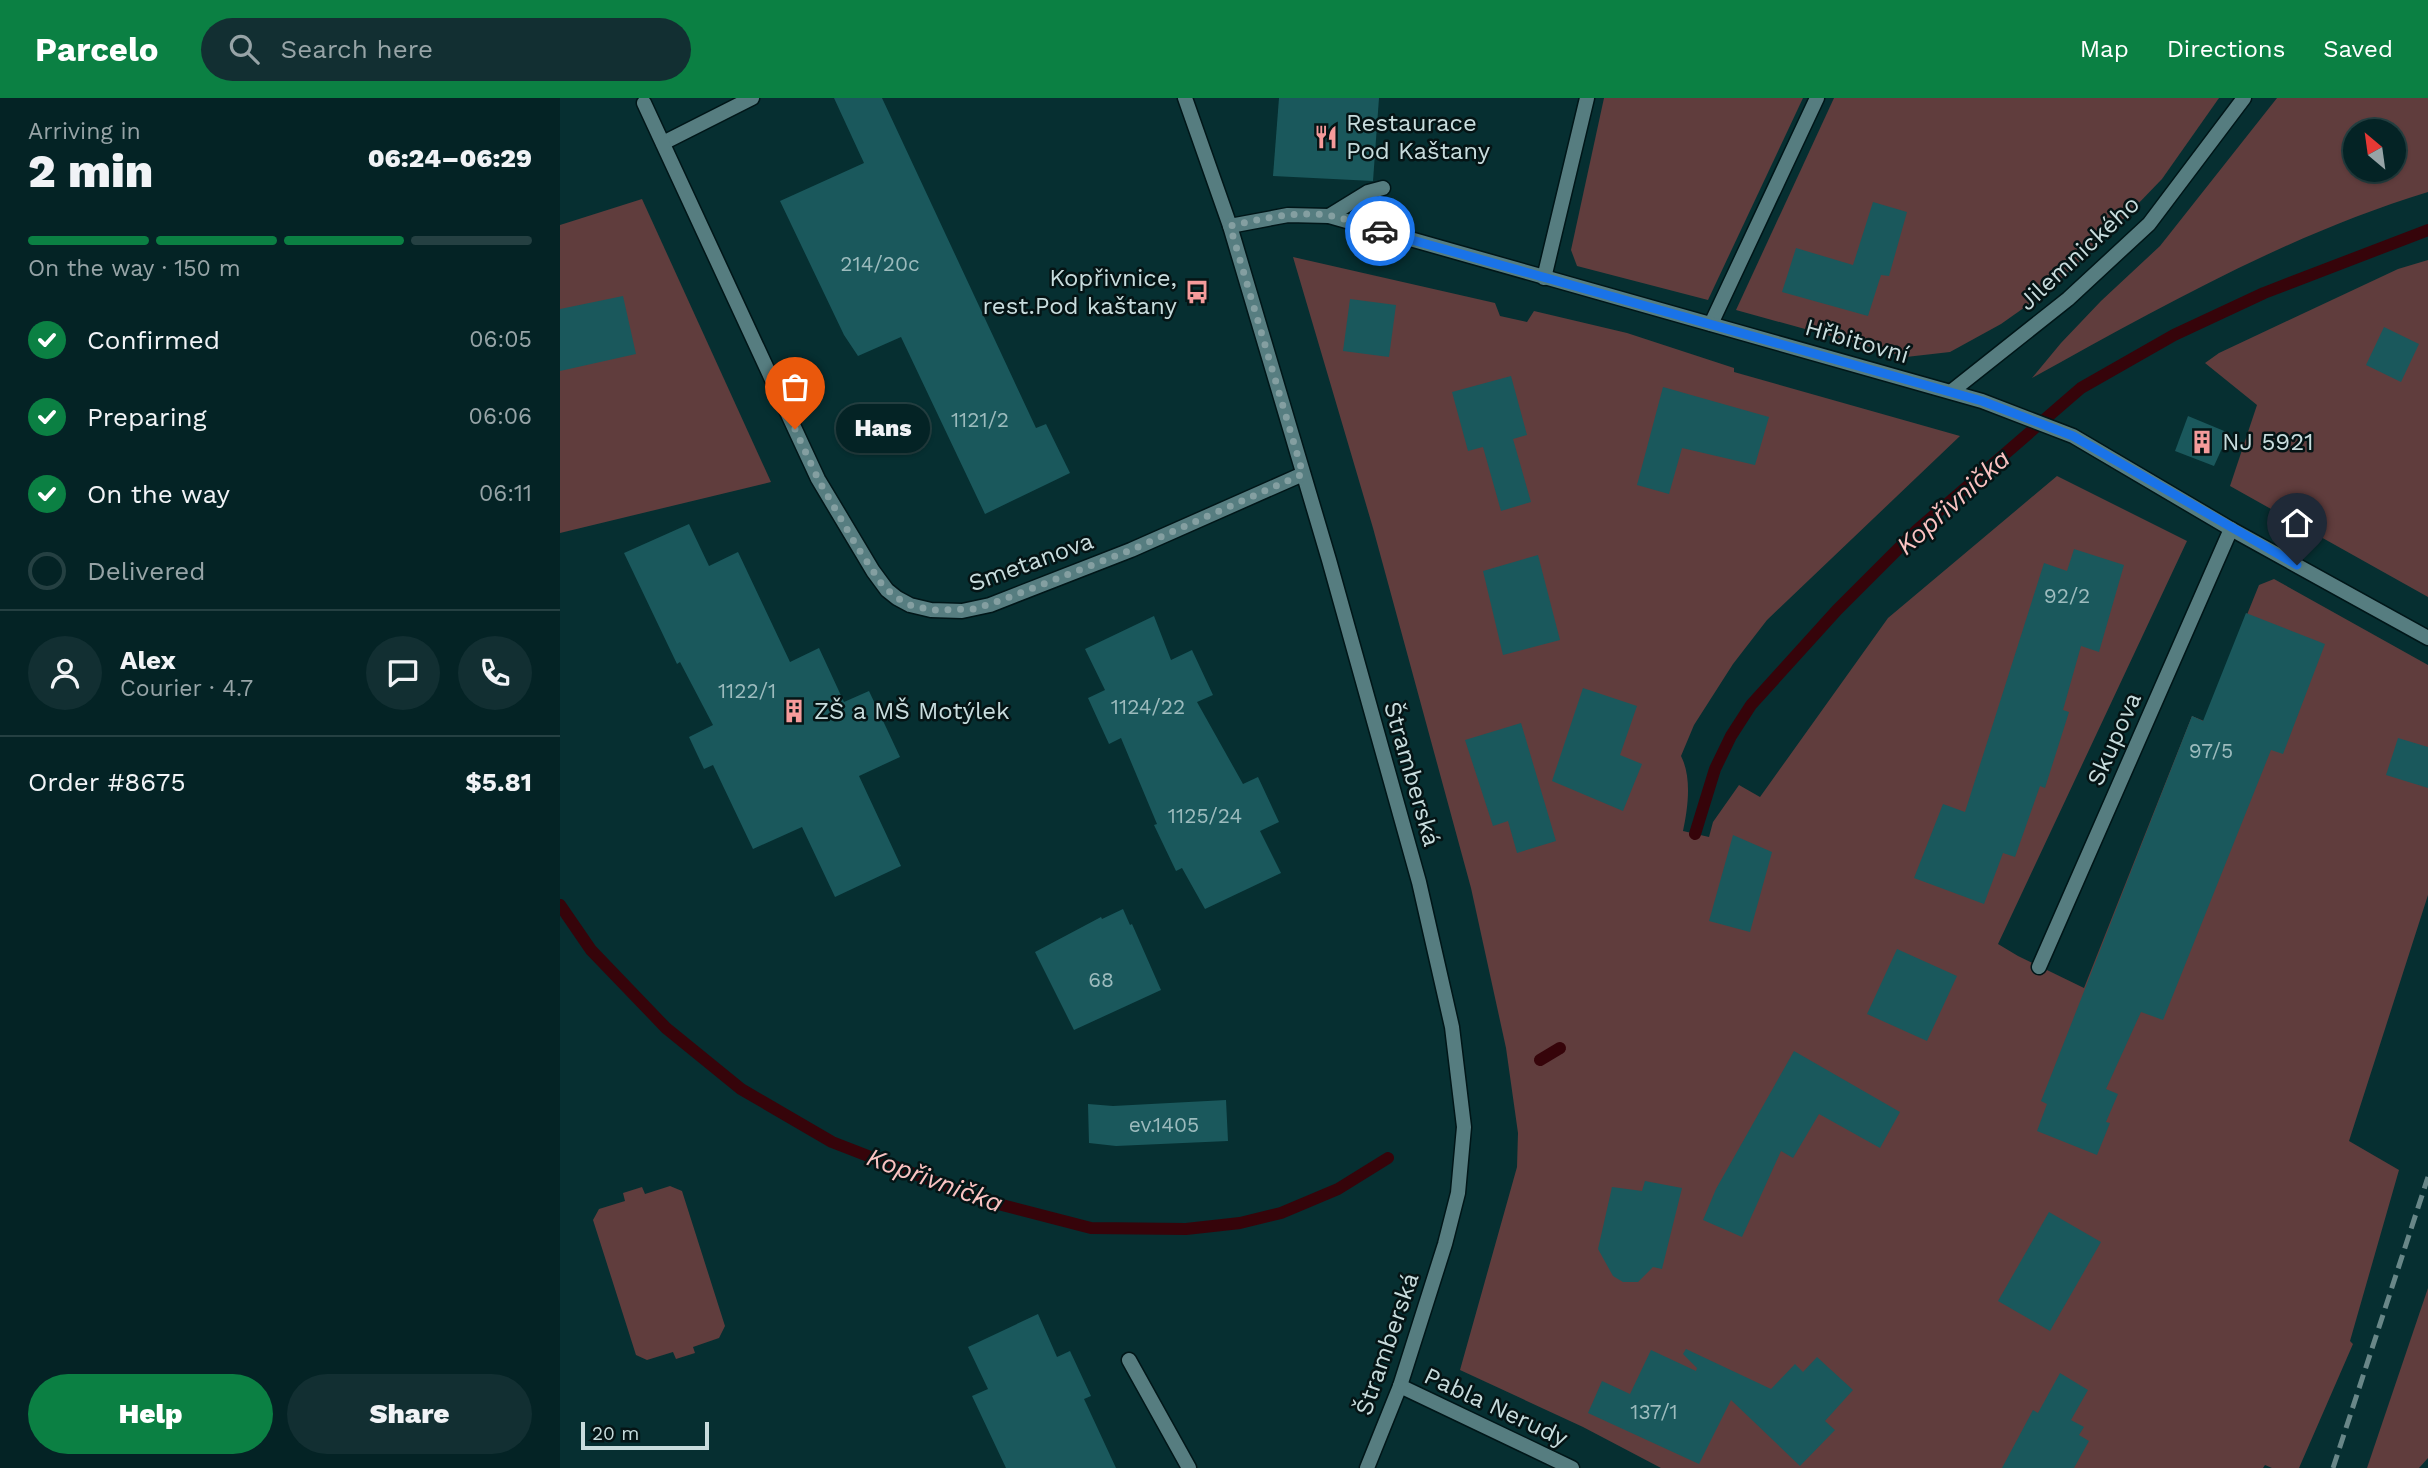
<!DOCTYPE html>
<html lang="en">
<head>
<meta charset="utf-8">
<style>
  :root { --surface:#042325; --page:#122f32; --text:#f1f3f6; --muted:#97a4a7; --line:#254042; --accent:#0b8043 }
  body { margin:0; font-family:"Work Sans",sans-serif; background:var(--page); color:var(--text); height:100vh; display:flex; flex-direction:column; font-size:26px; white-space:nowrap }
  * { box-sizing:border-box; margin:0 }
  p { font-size:23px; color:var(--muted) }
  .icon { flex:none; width:38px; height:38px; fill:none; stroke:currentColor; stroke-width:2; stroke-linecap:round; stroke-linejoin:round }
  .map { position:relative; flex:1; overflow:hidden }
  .side { display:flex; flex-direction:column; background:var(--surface); width:560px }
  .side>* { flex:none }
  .needle { width:46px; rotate:331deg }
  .fabs { position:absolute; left:1783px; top:21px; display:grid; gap:14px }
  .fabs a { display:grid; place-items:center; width:63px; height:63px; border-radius:50%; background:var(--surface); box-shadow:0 2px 5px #0004,0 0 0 2px var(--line); font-size:35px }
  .scale { position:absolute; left:21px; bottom:18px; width:128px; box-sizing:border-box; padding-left:7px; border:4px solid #c8dcdd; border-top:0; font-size:19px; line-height:24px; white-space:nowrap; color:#c8dcdd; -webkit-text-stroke:5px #051415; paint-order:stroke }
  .pin { position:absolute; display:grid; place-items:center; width:60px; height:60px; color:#fff; margin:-72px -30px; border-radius:50% 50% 50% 0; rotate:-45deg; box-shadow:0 0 7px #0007 }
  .pin .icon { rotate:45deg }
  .courier { position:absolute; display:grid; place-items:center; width:70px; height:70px; margin:-35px; border:5px solid #1a73e8; border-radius:50%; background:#fff; color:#222; box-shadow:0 2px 9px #0007 }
  .bubble { position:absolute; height:49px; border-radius:24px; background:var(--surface); box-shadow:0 2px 5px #0004,0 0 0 2px var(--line); font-size:23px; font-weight:800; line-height:49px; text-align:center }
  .head em { font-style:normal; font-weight:800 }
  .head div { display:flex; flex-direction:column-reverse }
  .head { display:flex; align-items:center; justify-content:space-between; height:119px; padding:0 28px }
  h1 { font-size:46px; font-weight:800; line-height:52px }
  .bar { display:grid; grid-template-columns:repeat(4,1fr); gap:10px 7px; align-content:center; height:84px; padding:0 28px }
  .bar i { height:9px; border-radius:5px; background:var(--line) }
  .bar .selected { background:var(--accent) }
  .bar p { grid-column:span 4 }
  .line { display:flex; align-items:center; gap:18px; padding:0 28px; border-top:2px solid var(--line) }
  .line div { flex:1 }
  .round { display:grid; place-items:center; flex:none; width:74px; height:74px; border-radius:37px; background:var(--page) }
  ol { padding:0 28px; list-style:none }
  li { display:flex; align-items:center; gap:21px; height:77px }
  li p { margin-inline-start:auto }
  li .icon { padding:7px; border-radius:50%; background:var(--accent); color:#fff; stroke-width:4 }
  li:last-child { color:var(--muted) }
  li i { width:38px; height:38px; border:4px solid var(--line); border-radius:50% }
  .cta { display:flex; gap:14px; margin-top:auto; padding:14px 28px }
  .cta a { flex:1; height:80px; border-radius:42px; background:var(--accent); color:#fff; font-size:28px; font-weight:800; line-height:80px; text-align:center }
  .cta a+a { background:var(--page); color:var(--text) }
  header { display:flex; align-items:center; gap:42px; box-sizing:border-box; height:98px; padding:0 35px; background:var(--accent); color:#fff }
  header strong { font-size:33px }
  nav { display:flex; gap:38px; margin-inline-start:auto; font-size:24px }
  .search { width:490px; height:63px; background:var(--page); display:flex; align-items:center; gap:18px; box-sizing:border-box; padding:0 24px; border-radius:38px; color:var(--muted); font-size:26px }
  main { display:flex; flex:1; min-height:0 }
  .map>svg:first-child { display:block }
  .green { fill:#603d3d; fill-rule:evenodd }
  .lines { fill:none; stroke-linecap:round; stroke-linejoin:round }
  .stream { stroke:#36040a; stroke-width:12 }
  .building { fill:#1a585c }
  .lane-casing { stroke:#001618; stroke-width:17 }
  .street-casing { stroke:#001618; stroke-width:17 }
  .lane { stroke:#567d80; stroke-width:14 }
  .street { stroke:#567d80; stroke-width:14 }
  .rail { stroke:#698788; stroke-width:5; stroke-dasharray:14 7; stroke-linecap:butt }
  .done { stroke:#849fa1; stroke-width:7; stroke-dasharray:0 12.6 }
  .route { stroke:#1a73e8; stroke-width:9 }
  .labels { text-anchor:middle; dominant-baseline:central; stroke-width:5; stroke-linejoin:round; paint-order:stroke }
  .number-label { font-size:21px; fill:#9cbbbd }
  .poi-label { font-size:24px; fill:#c8dcdd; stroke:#051415; text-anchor:start }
  .street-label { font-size:24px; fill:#c8dcdd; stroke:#051415 }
  .water-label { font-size:26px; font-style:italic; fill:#fbc3c2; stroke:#051415 }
</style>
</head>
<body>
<header>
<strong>Parcelo</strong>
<div class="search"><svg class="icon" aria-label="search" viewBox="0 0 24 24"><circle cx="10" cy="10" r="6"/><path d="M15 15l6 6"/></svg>Search here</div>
<nav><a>Map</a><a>Directions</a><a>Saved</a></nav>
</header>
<main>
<section class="side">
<div class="head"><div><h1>2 min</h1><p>Arriving in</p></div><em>06:24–06:29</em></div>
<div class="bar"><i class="selected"></i><i class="selected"></i><i class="selected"></i><i></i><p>On the way · 150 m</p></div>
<ol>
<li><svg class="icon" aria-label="check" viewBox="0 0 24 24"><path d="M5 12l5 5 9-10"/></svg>Confirmed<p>06:05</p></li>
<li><svg class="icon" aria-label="check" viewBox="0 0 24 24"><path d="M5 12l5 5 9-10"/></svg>Preparing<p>06:06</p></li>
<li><svg class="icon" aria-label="check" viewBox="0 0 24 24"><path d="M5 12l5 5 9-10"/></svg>On the way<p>06:11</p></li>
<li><i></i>Delivered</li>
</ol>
<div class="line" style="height:126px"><a class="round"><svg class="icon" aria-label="person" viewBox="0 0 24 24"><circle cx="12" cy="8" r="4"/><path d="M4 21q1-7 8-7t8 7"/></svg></a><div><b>Alex</b><p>Courier · 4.7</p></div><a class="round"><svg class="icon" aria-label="chat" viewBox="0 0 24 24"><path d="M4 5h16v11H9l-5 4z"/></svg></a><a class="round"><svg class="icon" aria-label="phone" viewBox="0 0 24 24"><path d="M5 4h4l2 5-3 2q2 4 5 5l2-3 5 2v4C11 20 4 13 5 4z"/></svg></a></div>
<div class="line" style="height:91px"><div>Order #8675</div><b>$5.81</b></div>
<div class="cta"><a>Help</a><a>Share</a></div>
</section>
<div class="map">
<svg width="1868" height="1370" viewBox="0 0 1868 1370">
  <rect width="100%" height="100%" fill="#062f31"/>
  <g class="green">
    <path d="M1044,0H1243L1148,202L1017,168L1011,152Z"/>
    <path d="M1274,0H1659L1602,81L1547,138L1489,192L1441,226L1390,254L1346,259L1176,212Z"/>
    <path d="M1717,0H1868V94C1727,137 1599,210 1472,280L1501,245L1541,203L1600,148ZM1796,33H1834V72H1796Z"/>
    <path d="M82,101L211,384L0,435V127Z"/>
    <path d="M733,159L935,205L940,218L967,224L974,213L1067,235L1174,270V274L1400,338L1207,522L1173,566L1134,627L1121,658C1132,679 1128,710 1123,733L1149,739L1153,724L1179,687L1200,699L1328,520L1497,378L1627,443L1438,846L1458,858L1524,890L1632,618L1644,623L1699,487L1714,481L1868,567V797L1789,1043L1839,1072L1790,1243L1793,1246L1739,1370H1712L1705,1367L1703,1370H1101L1023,1329L900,1272L957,1069L958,1035L946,950L911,790L813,430Z"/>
    <path d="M1868,162V499L1670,388L1697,307L1645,265L1659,255L1838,171Z"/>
    <path d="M110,1088L122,1093L165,1228L159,1240L133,1249L135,1255L116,1261L113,1254L87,1262L76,1257L33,1122L39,1111L65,1103L63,1095L82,1089L85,1096Z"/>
    <path d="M1868,1190V1360L1859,1370H1807Z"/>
  </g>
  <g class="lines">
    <g class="stream">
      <path d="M1135,736L1155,671L1171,638L1191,607L1277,512L1357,432L1521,290L1614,237L1704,195L1868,132"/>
      <path d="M0,807L31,852L106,930L181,991L272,1044L419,1101L531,1130L626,1131L680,1125L721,1115L778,1091L828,1060"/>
      <path d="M980,962L1000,950"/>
    </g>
  </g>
  <g class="building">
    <path d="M274,0H322L476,330L486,326L510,375L425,416L341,239L298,258L284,237L220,103L304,65Z"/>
    <path d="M719,0H819L813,83L713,78Z"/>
    <path d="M1313,104L1347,114L1329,178L1321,177L1308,218L1222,194L1236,150L1293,167Z"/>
    <path d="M63,198L76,256L0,273V211Z"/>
    <path d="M790,201L836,207L829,259L783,253Z"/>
    <path d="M1824,229L1859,246L1841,284L1806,267Z"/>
    <path d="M951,278L967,337L953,341L971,404L941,413L923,349L908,353L892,294Z"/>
    <path d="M1103,289L1209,319L1195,367L1122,350L1109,396L1077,387Z"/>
    <path d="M1628,318L1669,335L1654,368L1615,353Z"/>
    <path d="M129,426L149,468L178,454L230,564L259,550L284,604L309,593L340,659L299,678L341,768L275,799L242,729L193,751L153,667L144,671L129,639L153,627L120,564L117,566L64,455Z"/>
    <path d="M1514,451L1564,467L1539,554L1521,548L1503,612L1509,614L1485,690L1480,688L1455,759L1443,755L1424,806L1354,780L1383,706L1405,714L1484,465L1507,473Z"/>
    <path d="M978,457L1000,542L943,557L923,473Z"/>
    <path d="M1686,515L1765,546L1723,656L1711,652L1603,922L1581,914L1546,991L1558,996L1546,1024L1550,1025L1537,1057L1477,1033L1487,1006L1481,1003L1632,618L1643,623Z"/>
    <path d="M594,518L611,562L632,552L653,597L637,604L683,686L698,679L719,724L700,733L721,775L645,811L622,770L616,773L594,727L597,726L561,640L549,646L528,600L545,592L525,551Z"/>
    <path d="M1023,590L1077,608L1060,657L1082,666L1063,713L992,683Z"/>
    <path d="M961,625L996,743L957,755L948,723L933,728L905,642Z"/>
    <path d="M1838,640L1868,649V690L1826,677Z"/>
    <path d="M1173,737L1212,754L1190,834L1149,823Z"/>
    <path d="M563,811L570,827L572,826L601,892L514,932L475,854L541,819L542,821Z"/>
    <path d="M1337,851L1397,878L1367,943L1307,916Z"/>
    <path d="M1234,953L1340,1014L1320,1050L1259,1016L1233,1060L1221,1053L1182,1139L1143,1122L1156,1091Z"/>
    <path d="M666,1002L668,1043L556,1048L529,1045L528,1006L553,1008Z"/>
    <path d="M1085,1083L1122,1090L1102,1171L1093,1169L1078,1184H1063L1053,1178L1038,1151L1052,1089L1082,1093Z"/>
    <path d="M1489,1114L1541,1144L1490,1233L1438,1203Z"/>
    <path d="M478,1216L497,1259L510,1253L531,1298L524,1301L556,1370H446L412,1298L428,1291L408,1249Z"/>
    <path d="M1126,1251L1211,1291L1235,1266L1243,1274L1257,1259L1293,1292L1265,1323L1275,1332L1240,1368L1171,1302L1139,1366L1028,1315L1042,1283L1070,1296L1091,1252L1136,1273L1137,1270L1123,1256Z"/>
    <path d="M1500,1275L1528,1292L1511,1322L1524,1329L1519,1337L1529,1343L1514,1370H1442L1473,1312L1478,1315Z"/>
  </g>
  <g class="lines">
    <g class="lane-casing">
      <g id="lane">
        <path d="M103,45L192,0"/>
        <path d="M769,118L808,94L823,90"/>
        <path d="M984,180L1027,0"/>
        <path d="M1151,226L1257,0"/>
      </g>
    </g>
    <g class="street-casing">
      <g id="street">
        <path d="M625,0L670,128L769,462L859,784L892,929L904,1029L898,1095L885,1146L840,1288L807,1370"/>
        <path d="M84,5L258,381L313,473L327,492L337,500L350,507L371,512L402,513L430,507L571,452L743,376"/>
        <path d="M670,128L728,117L769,118L1422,303L1513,338L1671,431L1868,540"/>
        <path d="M1392,293L1508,201L1589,126L1684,0"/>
        <path d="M1479,869L1671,431"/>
        <path d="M569,1262L629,1370"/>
        <path d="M840,1288L1012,1370"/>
      </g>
    </g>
    <use href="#lane" class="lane"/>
    <use href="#street" class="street"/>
    <path class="rail" d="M1773,1370L1868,1079"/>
  </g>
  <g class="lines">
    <path class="done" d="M235,331L258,381L296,447L323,488L337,500L350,507L372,512L415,511L442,502L571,452L743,376L670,128C701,121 734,113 767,117C785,120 803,128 820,133"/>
    <path class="route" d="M820,133L1422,303L1513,338L1737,467"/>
  </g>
  <defs>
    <g id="restaurant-bare" transform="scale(1.89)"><path d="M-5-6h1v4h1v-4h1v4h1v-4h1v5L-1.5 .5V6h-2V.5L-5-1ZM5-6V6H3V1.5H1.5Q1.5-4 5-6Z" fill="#f59b9b" stroke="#051415" stroke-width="2.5" paint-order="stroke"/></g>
    <g id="bus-bare" transform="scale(1.89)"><path d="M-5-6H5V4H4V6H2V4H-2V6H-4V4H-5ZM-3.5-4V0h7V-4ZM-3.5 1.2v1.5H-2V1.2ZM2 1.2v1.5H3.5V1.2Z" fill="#f59b9b" stroke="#051415" stroke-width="2.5" paint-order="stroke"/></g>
    <g id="building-bare" transform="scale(1.89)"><path d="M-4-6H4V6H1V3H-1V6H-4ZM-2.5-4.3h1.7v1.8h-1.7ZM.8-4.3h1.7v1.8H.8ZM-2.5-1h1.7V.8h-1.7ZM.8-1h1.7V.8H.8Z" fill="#f59b9b" stroke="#051415" stroke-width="2.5" paint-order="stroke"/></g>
  </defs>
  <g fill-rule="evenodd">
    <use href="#restaurant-bare" x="766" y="39"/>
    <use href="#bus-bare" x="637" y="194"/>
    <use href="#building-bare" x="1642" y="344"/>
    <use href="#building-bare" x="234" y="613"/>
  </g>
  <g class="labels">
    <g class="number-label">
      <text x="320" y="165">214/20c</text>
      <text x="420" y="321">1121/2</text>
      <text x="1507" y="497">92/2</text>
      <text x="187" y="592">1122/1</text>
      <text x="588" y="608">1124/22</text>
      <text x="1651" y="652">97/5</text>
      <text x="645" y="717">1125/24</text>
      <text x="541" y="881">68</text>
      <text x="604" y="1026">ev.1405</text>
      <text x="1094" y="1313">137/1</text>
    </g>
    <g class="poi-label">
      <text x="786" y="25">Restaurace<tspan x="786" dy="28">Pod Kaštany</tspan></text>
      <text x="617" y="180" text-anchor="end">Kopřivnice,<tspan x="617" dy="28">rest.Pod kaštany</tspan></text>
      <text x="1662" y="344">NJ 5921</text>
      <text x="254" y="613">ZŠ a MŠ Motýlek</text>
    </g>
    <g class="street-label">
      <text transform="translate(1519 155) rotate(-43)">Jilemnického</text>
      <text transform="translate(1297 243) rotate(16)">Hřbitovní</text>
      <text transform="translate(471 464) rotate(-20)">Smetanova</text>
      <text transform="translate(1554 641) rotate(-66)">Skupova</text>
      <text transform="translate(852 676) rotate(74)">Štramberská</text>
      <text transform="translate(827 1246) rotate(-71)">Štramberská</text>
      <text transform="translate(936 1309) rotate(25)">Pabla Nerudy</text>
    </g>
    <g class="water-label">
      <text transform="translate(1393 404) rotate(-42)">Kopřivnička</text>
      <text transform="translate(375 1082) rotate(20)">Kopřivnička</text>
    </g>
  </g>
</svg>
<div class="fabs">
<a><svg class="needle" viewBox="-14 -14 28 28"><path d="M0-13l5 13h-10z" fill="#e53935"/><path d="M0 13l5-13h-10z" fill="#97a4a7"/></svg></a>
</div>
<div class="scale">20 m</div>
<div class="pin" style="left:235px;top:331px;background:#ea580c"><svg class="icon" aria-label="bag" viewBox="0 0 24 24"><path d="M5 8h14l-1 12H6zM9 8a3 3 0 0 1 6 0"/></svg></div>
<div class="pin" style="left:1737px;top:467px;background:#1f2937"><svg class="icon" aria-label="home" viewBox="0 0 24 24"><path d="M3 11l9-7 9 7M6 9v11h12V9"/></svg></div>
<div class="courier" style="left:820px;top:133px"><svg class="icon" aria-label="car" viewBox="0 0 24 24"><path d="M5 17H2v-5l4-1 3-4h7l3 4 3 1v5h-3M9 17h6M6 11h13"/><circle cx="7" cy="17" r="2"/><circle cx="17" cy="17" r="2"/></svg></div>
<div class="bubble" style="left:276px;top:306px;width:94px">Hans</div>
</div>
</main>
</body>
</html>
